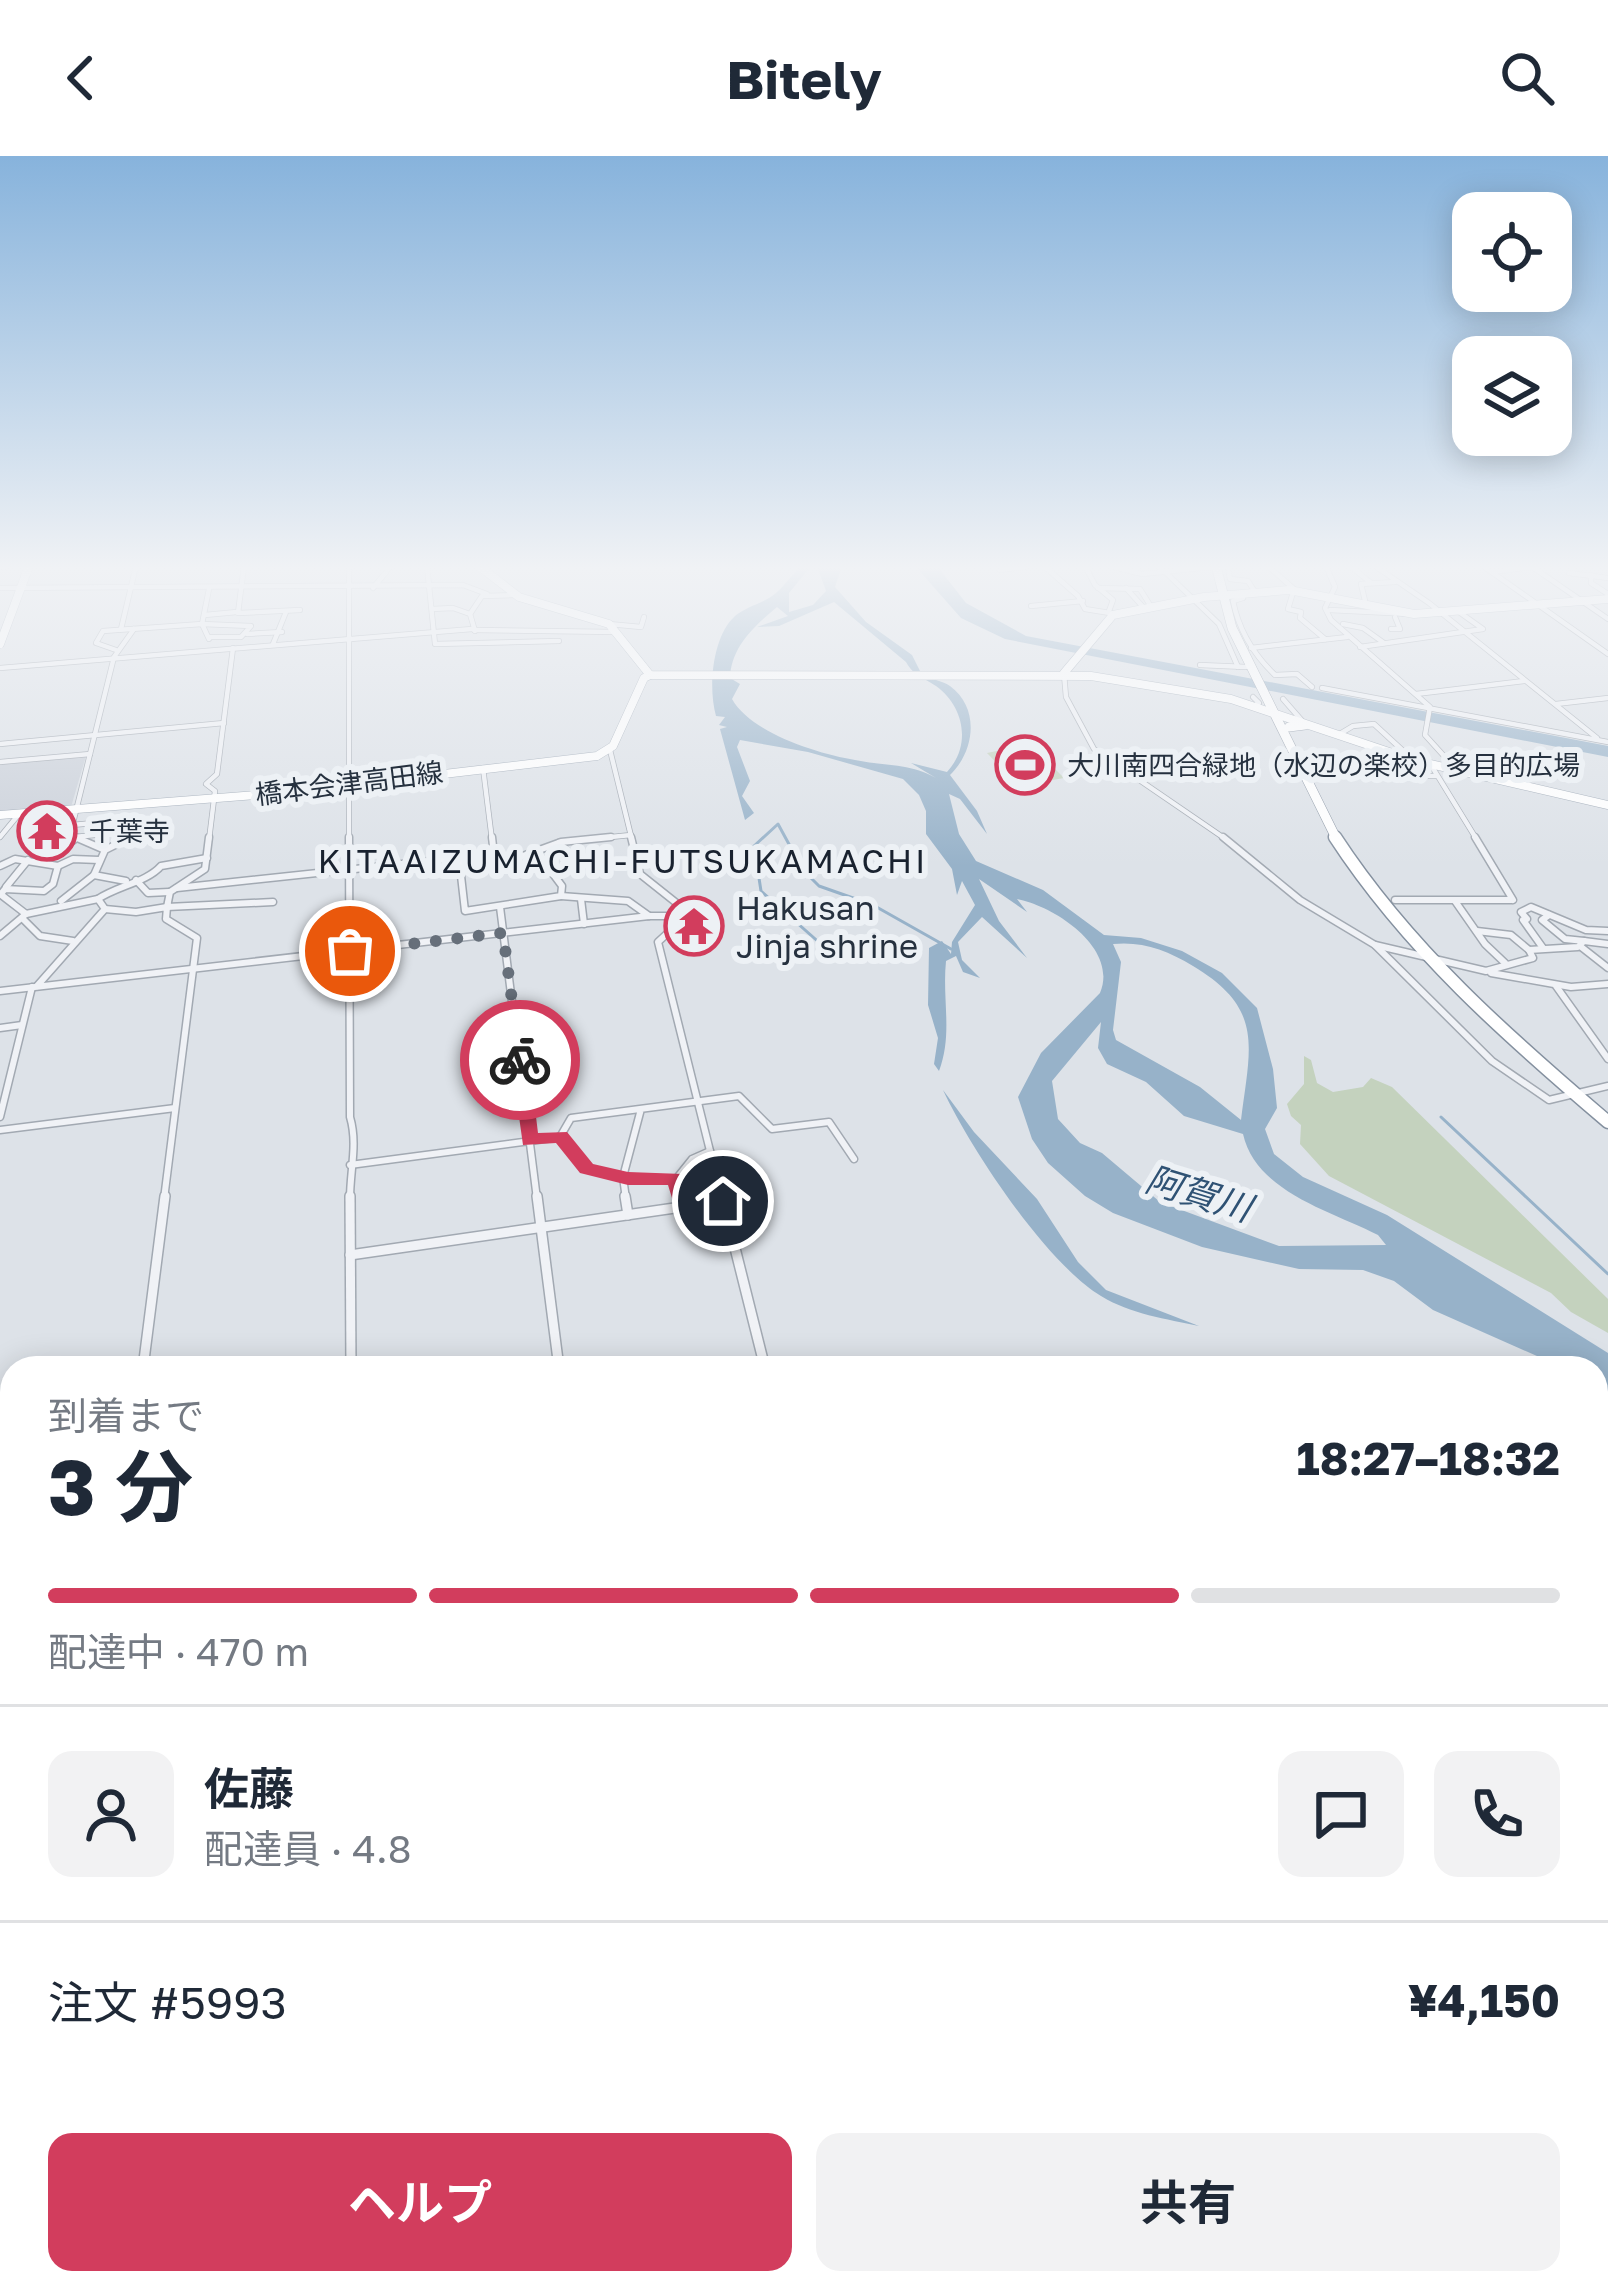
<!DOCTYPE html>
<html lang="ja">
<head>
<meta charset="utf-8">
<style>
  :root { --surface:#fff; --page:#f2f2f3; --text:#1f2937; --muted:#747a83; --line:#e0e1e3; --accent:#d23d5d }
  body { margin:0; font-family:"Golos Text","Noto Sans JP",sans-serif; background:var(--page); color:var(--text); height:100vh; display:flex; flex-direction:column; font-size:45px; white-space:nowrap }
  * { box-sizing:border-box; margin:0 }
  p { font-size:39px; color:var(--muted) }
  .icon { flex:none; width:66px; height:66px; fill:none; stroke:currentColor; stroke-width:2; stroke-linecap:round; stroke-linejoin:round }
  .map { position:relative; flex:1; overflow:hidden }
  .details { position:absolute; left:0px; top:1200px; width:1608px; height:939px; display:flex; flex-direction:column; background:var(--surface); border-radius:36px 36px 0 0; box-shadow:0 6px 30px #0003 }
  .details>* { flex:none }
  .tools { position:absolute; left:1452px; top:36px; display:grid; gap:24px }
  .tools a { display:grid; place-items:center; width:120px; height:120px; border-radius:24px; background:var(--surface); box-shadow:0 6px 30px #0003; font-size:60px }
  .pin { position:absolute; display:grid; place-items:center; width:102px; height:102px; color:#fff; margin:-51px; border:6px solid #fff; border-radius:50%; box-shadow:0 3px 12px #0007 }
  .courier { position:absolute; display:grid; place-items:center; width:120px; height:120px; margin:-60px; border:9px solid #d23d5d; border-radius:50%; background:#fff; color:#222; box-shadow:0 3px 15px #0007 }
  .overview em { font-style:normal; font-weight:700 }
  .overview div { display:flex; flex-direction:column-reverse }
  .overview { display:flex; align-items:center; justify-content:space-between; height:204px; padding:0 48px }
  h1 { font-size:78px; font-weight:700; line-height:90px }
  .bar { display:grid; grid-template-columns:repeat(4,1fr); gap:18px 12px; align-content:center; height:144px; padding:0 48px }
  .bar i { height:15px; border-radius:9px; background:var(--line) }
  .bar .on { background:var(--accent) }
  .bar p { grid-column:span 4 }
  .line { display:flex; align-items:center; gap:30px; padding:0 48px; border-top:3px solid var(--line) }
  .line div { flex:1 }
  .round { display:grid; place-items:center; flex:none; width:126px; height:126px; border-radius:24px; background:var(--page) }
  .cta { display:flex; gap:24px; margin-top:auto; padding:24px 48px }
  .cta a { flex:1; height:138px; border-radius:24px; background:var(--accent); color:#fff; font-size:48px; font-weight:700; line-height:138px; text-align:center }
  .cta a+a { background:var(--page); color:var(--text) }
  header { display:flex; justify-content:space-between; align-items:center; height:156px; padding:0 48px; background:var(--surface); font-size:54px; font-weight:700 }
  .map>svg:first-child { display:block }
  .built { fill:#cbd1da }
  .green { fill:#c4d2be }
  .water { fill:#97b2c9; fill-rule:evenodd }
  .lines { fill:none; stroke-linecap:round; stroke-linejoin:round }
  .stream-far1 { stroke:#97b2c9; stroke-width:3 }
  .stream { stroke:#97b2c9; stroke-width:4.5 }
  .minor-far3-casing { stroke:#a2a9b2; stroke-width:6 }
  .minor-far2-casing { stroke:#a2a9b2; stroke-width:9 }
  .minor-far1-casing { stroke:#a2a9b2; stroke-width:12 }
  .minor-casing { stroke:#a2a9b2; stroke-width:14 }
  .major-casing { stroke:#9ca7b4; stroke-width:9 }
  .highway-far1-casing { stroke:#84909f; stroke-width:10 }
  .highway-casing { stroke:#84909f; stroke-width:15 }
  .minor-far3 { stroke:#f0f2f6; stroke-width:4.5 }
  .minor-far2 { stroke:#f0f2f6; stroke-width:6 }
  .minor-far1 { stroke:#f0f2f6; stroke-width:9 }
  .minor { stroke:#f0f2f6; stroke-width:10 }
  .major { stroke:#fff; stroke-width:8 }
  .highway-far1 { stroke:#fff; stroke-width:9 }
  .highway { stroke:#fff; stroke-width:12 }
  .route { fill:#d23d5d }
  .done { stroke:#666f7a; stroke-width:12; stroke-dasharray:0 21.6 }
  .labels { text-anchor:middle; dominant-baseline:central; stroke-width:12; stroke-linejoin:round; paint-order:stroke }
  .far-poi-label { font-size:27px; fill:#26313f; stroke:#edf1f5; text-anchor:start }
  .far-street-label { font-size:27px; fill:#26313f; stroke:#edf1f5 }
  .far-quarter-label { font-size:33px; letter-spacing:3px; fill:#19222f; stroke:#edf1f5 }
  .poi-label { font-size:33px; fill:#26313f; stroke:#edf1f5; text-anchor:start }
  .water-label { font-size:36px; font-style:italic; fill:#2f5274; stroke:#edf1f5 }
</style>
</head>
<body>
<header><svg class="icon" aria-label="back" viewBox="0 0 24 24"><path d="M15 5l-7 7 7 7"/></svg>Bitely<svg class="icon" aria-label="search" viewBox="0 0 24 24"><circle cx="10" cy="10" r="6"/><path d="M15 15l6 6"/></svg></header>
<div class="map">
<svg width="1608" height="2138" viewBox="0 0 1608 2138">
  <rect width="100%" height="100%" fill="#dde2e8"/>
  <path class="built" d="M86,600L71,651L0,657V607Z"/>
  <g class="green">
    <path d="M1030,588L1064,622L1019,630L987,597Z"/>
    <path d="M1304,900L1311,904L1317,927L1333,936L1363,931L1371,922L1392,931L1608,1143V1177L1571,1156L1551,1137L1329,1020L1300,988L1301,969L1291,960L1287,948L1304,928Z"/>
  </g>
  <g class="water">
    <path d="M803,410H811L789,437V456L813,449L826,435L817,410H842L835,431L866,466L912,499L922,519C931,523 943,525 950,530C981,553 974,596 950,619L977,655L987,678L960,643L949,638L959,678L976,705L1043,734L1104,779L1141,782L1182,795L1222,817L1257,852L1273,913L1277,952L1265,973L1274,998L1303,1021L1387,1059L1608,1197V1235L1596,1227V1212H1564L1433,1154L1394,1125L1363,1114L1299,1113L1202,1091L1113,1057L1085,1040L1048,1007L1032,983L1018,941L1041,897L1100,837C1119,792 1054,750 1017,743L1027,756L979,723L999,765L1027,802L982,761L958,786L962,804L980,822L963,816L956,800L946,805C942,844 953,878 939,915L934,908L938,882L928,849L929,792L942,785L951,798L952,786L975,749L962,725L957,739L952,713L926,678V655L919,639L903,623L808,596L740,584L737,591L750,625L742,640L754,657L745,664L720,573L727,571L719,569L725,561L716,560C708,532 712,481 735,460C747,450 765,447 776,437C787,428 791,418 803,410ZM834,446L906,506C914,520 923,521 936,530C964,550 972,589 947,616L911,607L936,622C910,607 884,610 855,604C818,598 751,577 732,543L740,528L730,522C731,491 754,470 777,451L788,460L757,471L779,470ZM1113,788C1142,785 1167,794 1193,810C1265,853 1250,891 1241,964L1200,931L1116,884L1113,874L1121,806ZM1101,866L1098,892L1107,908L1146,926L1184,960L1243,978C1256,1036 1331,1055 1378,1079L1386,1089L1279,1090L1160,1046L1102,997L1080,987L1058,963L1052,925Z"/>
    <path d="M937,410L966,447L1026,480L1608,590V601L1005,483L961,462L916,411Z"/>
    <path d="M943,934L974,976L1037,1043L1078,1106L1106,1134L1199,1170C1167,1163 1130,1158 1101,1140C1046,1107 970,992 943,934Z"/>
  </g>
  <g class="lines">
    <g class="stream-far1">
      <path d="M822,789L761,735L754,690L778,668L803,714L819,730L873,749L951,793"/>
      <path d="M1441,961L1608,1118"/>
    </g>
    <path class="stream" d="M1596,1892L1608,1899"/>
    <g class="minor-far3-casing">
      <g id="minor-far3">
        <path d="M244,410L238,457L300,454"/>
        <path d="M349,410V684"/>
        <path d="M427,410L435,488L559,485"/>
        <path d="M1044,410L1078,440L1085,453L1116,458"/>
        <path d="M1085,410L1095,429L1113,444L1109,455"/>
        <path d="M1110,410L1142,418L1211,411"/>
        <path d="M1159,410L1219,468L1238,511"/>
        <path d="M1268,410L1294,433L1288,453L1301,456L1300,462L1325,483"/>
        <path d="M1326,410L1335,431L1325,452L1331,464L1430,551L1425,579L1454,611"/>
        <path d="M1350,410L1370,426"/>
        <path d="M1375,410L1429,447L1597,582"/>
        <path d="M1483,410L1608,498"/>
        <path d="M1531,410L1608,463"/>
        <path d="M0,411L12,410"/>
        <path d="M1221,411L1233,410"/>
        <path d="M1228,411L1230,423L1248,425L1255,436"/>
        <path d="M1000,414L1031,410"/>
        <path d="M1492,416L1540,410"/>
        <path d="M1569,417L1608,422"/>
        <path d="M1591,419V427L1608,438"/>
        <path d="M0,432L463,429L487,438"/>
        <path d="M373,432L391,410"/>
        <path d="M1098,432L1140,433L1150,449"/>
        <path d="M1126,432L1143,451"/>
        <path d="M209,433L202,468L209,483"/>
        <path d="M1240,438L1243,442L1233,445C1239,475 1253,498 1275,519L1297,518L1312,531"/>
        <path d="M1366,449L1361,428L1395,426"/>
        <path d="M1031,450L1083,445"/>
        <path d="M432,453L453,452L470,458L475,475"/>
        <path d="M1330,454L1410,458"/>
        <path d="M470,458L482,440L515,439"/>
        <path d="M205,459L237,456"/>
        <path d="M609,468L641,471L644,461"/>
        <path d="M1343,468L1363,472L1384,487"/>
        <path d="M121,473L136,410"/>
        <path d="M1391,473H1400L1395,461"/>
        <path d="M474,474L615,476"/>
        <path d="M247,478L282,476"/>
        <path d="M273,488L286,456"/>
        <path d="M1360,491L1483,473L1459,456"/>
        <path d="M1251,492L1347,481"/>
        <path d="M116,494L96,487L103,475L202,468L251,470L241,481H210"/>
        <path d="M1200,509L1246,511"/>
        <path d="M0,512L472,473"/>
        <path d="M1064,518L1066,541L1094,593L1227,684"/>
        <path d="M1322,532L1608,586"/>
        <path d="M1416,538L1524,525"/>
        <path d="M1253,541L1259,547L1254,550"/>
        <path d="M1283,543L1304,567"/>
        <path d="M1556,548L1608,542"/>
        <path d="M1338,579L1353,570L1374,568L1413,604"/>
        <path d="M0,588L224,567"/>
        <path d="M610,594L632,684"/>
        <path d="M0,606L90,598"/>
        <path d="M1431,609L1477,684"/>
        <path d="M483,612L492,684"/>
        <path d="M1366,620H1436"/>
        <path d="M72,669L137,663L134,684"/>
        <path d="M0,681L19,658"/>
        <path d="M74,681L137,675"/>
        <path d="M82,684L70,679L114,501L134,473"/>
        <path d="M209,684L215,635L206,628L217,618L233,492"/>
        <path d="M581,684L631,679"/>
      </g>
    </g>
    <g class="minor-far2-casing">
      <g id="minor-far2">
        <path d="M75,681L105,694"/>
        <path d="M209,681L205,713L170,736L167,751L273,746"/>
        <path d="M349,681L350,961C358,988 350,1014 350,1043"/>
        <path d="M492,681L494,699"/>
        <path d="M631,681L640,718L684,753V760"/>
        <path d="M1223,681L1300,744L1375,789L1492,905L1549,944L1608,930"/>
        <path d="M1475,681L1513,744"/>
        <path d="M134,686L135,681"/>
        <path d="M559,687L580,709"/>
        <path d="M459,702L465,755L561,740L562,730L536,695"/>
        <path d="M44,705L75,683"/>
        <path d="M0,710L15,703L58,710L53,728L44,735L5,733L1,738"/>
        <path d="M58,710L73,703L99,704"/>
        <path d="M94,719L126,725"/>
        <path d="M136,724L148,737L169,736"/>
        <path d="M6,731L28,704"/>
        <path d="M177,732L486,699L520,701L561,686L611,681"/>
        <path d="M0,738L26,758L0,780"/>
        <path d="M561,740L628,745L649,760"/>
        <path d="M98,743C117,730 147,726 161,710L207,702"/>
        <path d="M581,743L584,768"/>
        <path d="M1395,744H1511"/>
        <path d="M61,745L94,719L105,694L117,688"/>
        <path d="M1455,745L1485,788L1505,807"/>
        <path d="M500,751L537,1043"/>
        <path d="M105,753L136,756L167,751L166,763L197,782L164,1043"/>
        <path d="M26,758L98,743L105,753L37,830"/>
        <path d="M1549,759L1542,764L1565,783L1584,785"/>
        <path d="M22,762L40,780L73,785"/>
        <path d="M684,762L658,786L722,1043"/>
        <path d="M1477,775L1511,779L1529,794"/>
        <path d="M1375,789L1486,815L1533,802L1529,794L1578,791L1584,785L1608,788"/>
        <path d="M1580,790L1608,812"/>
        <path d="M1543,792L1523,764L1527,763L1521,756L1531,751L1586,774L1608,775"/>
        <path d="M1491,817L1571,831L1608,828"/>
        <path d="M1556,830L1608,903"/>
        <path d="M0,835L649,760H684"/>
        <path d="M0,872L22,869"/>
        <path d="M641,953L623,1021L587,1012L560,981L571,962L739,940L772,973L829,966L854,1003"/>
        <path d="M0,961L32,831"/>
        <path d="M0,974L175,952"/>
        <path d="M350,1009L560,981"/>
        <path d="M676,1023L692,1003L710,995"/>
        <path d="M626,1043L623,1021L676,1023L681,1043"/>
      </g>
    </g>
    <g class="minor-far1-casing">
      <g id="minor-far1">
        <path d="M350,1040L351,1212"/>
        <path d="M537,1040L559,1212"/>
        <path d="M625,1040L628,1059"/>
        <path d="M680,1040L683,1051"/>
        <path d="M722,1040L765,1212"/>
        <path d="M350,1099L723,1045"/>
        <path d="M143,1212L165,1040"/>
        <path d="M0,1370L12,1368"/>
      </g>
    </g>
    <g class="minor-casing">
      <g id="minor">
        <path d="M0,1733L12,1730"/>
        <path d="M1596,1956L1608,1971"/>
        <path d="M0,2031L12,2028"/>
        <path d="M351,2127V2138"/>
        <path d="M669,2127L671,2138"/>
        <path d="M995,2127L997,2138"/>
        <path d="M1343,2127L1348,2138"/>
        <path d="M1435,2127L1439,2138"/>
        <path d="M1528,2127L1534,2138"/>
        <path d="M29,2138L30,2127"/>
      </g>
    </g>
    <g class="major-casing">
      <g id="major">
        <path d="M479,410L519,441L609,468L650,519L1091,520L1231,543L1413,604L1608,649"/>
        <path d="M0,488L29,410"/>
        <path d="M1064,517L1113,459L1204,441L1289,434L1414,458L1608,443"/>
        <path d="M0,659L282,637L597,600L613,590L644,522L650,519"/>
      </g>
    </g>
    <g class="highway-far1-casing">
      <g id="highway-far1">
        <path d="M1216,410L1232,472L1337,684"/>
        <path d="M1289,571L1305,569"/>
      </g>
    </g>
    <g class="highway-casing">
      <path id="highway" d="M1335,681C1408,793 1507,880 1608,966"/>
    </g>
    <use href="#minor-far3" class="minor-far3"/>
    <use href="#minor-far2" class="minor-far2"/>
    <use href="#minor-far1" class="minor-far1"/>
    <use href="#minor" class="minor"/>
    <use href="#major" class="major"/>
    <use href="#highway-far1" class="highway-far1"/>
    <use href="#highway" class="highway"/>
  </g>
  <linearGradient id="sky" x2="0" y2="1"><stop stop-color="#87b3dc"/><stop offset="0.58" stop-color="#f0f2f5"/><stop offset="1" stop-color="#f0f2f5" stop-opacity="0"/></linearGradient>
  <rect width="1608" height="710" fill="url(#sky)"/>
  <path class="route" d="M520,899L529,904L538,977L567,976L593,1008L628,1016L683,1018L691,1043L723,1039L733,1045L730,1050L676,1055L668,1029H628L580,1017L556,987L523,989L511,904Z"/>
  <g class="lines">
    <path class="done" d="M350,795L503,777L520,904"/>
  </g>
  <defs>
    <g id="stadium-ring" transform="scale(3)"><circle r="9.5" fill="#edf1f5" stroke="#d23d5d" stroke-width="1.5"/><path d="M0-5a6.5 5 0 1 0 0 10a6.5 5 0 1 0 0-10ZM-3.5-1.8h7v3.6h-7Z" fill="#d23d5d"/></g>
    <g id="temple-ring" transform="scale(3)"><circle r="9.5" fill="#edf1f5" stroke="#d23d5d" stroke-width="1.5"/><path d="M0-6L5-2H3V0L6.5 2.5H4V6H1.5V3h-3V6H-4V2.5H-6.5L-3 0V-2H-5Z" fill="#d23d5d"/></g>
  </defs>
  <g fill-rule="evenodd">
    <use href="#stadium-ring" x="1025" y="609"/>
    <use href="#temple-ring" x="47" y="675"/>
    <use href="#temple-ring" x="694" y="770"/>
  </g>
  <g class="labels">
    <g class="far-poi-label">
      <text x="1067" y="609">大川南四合緑地（水辺の楽校）多目的広場</text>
      <text x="89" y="675">千葉寺</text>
    </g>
    <g class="far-street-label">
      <text transform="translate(349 627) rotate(-7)">橋本会津高田線</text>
    </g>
    <g class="far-quarter-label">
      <text x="623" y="704">KITAAIZUMACHI-FUTSUKAMACHI</text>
    </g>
    <g class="poi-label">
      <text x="736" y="751">Hakusan<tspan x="736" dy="38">Jinja shrine</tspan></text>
    </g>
    <g class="water-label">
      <text transform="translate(1199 1037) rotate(17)">阿賀川</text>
    </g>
  </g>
</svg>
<div class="tools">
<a><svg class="icon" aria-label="locate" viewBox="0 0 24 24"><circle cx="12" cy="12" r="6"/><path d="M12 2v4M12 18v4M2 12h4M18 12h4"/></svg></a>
<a><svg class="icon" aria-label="layers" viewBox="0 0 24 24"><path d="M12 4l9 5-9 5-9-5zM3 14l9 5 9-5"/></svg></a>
</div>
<div class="pin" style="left:350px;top:795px;background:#ea580c"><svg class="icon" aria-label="bag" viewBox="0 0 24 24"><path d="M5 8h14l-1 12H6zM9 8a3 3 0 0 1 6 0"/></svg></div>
<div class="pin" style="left:723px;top:1045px;background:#1f2937"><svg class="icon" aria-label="home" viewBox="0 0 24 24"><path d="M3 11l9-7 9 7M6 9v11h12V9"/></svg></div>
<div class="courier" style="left:520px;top:904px"><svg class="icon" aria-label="bike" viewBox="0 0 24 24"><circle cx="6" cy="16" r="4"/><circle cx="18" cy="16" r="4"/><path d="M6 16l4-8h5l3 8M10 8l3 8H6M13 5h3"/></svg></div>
<section class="details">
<div class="overview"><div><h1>3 分</h1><p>到着まで</p></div><em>18:27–18:32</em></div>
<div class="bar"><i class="on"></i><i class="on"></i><i class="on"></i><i></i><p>配達中 · 470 m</p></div>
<div class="line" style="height:216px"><a class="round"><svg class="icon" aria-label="person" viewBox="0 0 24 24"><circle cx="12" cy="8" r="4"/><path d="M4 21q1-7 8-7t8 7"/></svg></a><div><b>佐藤</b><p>配達員 · 4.8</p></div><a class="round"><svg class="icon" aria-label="chat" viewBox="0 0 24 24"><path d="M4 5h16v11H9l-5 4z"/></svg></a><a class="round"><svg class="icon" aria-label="phone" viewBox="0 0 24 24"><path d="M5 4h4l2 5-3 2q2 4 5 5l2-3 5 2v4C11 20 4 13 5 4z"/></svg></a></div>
<div class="line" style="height:156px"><div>注文 #5993</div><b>¥4,150</b></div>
<div class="cta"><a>ヘルプ</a><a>共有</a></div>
</section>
</div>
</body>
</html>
